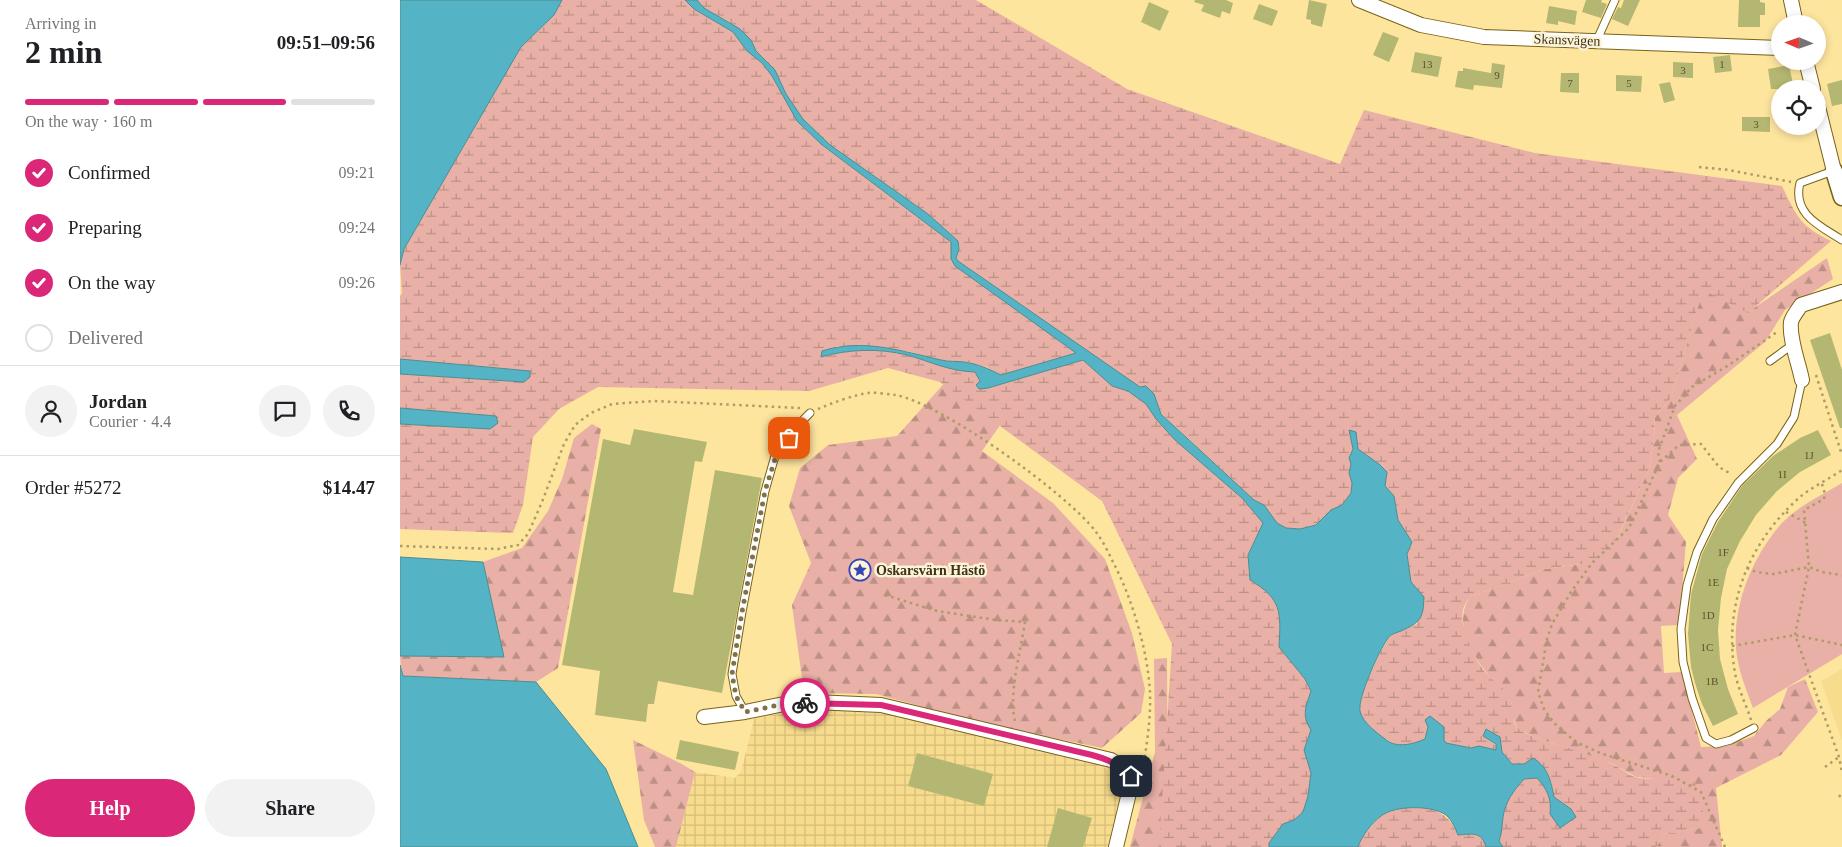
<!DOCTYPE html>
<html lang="en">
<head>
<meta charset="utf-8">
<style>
  :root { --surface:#fff; --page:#f2f2f2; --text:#202124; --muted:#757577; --line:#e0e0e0; --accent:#db2777 }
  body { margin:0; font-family:Georgia,serif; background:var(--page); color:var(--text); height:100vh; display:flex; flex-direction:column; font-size:19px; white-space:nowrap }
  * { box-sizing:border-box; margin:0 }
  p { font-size:16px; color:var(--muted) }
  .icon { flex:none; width:28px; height:28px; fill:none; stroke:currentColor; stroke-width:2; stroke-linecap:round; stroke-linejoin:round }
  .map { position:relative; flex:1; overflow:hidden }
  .drawer { display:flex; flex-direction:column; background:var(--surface); width:400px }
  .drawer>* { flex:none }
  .needle { width:32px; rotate:272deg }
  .buttons { position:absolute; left:1371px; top:15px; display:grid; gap:10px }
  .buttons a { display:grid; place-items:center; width:55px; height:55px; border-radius:50%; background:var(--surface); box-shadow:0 2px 8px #0003; font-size:25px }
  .pin { position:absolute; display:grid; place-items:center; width:42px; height:42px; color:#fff; margin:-21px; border-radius:10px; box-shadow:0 2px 8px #0006 }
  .courier { position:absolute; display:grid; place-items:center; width:50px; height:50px; margin:-25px; border:4px solid #db2777; border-radius:50%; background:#fff; color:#222; box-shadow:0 1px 6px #0007 }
  .head em { font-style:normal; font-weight:700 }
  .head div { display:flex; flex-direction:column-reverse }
  .head { display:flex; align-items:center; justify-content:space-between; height:85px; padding:0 25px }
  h1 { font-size:32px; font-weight:700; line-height:38px }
  .bar { display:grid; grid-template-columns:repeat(4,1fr); gap:8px 5px; align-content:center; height:60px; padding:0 25px }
  .bar i { height:6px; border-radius:4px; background:var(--line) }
  .bar .current { background:var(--accent) }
  .bar p { grid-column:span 4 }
  .line { display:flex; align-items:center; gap:12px; padding:0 25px; border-top:1px solid var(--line) }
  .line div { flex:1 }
  .round { display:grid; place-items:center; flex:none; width:52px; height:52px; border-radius:26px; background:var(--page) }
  ol { padding:0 25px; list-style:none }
  li { display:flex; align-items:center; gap:15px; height:55px }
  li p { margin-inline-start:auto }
  li .icon { padding:5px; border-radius:50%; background:var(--accent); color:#fff; stroke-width:4 }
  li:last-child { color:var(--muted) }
  li i { width:28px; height:28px; border:2px solid var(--line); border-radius:50% }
  .cta { display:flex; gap:10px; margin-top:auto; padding:10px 25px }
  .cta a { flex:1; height:58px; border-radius:30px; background:var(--accent); color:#fff; font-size:20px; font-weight:700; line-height:58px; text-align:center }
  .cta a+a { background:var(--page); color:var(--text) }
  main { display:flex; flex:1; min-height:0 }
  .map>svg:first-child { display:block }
  .built { fill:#f8dc8d }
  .industrial { fill:url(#industrial-grid) }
  .forest { fill:url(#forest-firs) }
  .wetland { fill:url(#wetland-marsh) }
  .green { fill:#e8b0a6 }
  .water { fill:#54b3c4; stroke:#4d8d90 }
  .building { fill:#b4b771 }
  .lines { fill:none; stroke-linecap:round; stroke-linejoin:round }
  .service-casing { stroke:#786217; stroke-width:9 }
  .minor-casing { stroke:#786217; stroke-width:16 }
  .tertiary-casing { stroke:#786217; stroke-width:19 }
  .path { stroke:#ae9b66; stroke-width:2.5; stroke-dasharray:2.5 4; stroke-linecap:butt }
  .service { stroke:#fff; stroke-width:7 }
  .minor { stroke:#fff; stroke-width:14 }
  .tertiary { stroke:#fff; stroke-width:16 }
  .done { stroke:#817146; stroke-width:5; stroke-dasharray:0 9 }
  .route { stroke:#db2777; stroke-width:6 }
  .labels { text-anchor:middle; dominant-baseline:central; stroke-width:5; stroke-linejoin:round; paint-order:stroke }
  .number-label { font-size:11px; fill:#5b542d }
  .street-label { font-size:14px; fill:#3d3316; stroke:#fdf3d8 }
  .poi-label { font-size:14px; font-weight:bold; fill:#3d3316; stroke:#fdf3d8; text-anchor:start }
</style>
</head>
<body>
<main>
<section class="drawer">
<div class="head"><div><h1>2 min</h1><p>Arriving in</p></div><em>09:51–09:56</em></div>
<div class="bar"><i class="current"></i><i class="current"></i><i class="current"></i><i></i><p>On the way · 160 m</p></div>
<ol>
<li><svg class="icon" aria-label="check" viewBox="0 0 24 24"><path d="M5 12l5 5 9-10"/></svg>Confirmed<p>09:21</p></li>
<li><svg class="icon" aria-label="check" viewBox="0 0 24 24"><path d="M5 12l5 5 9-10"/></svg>Preparing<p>09:24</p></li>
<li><svg class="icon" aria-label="check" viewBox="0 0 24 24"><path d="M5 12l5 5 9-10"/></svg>On the way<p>09:26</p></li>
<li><i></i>Delivered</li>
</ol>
<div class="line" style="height:90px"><a class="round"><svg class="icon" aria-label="person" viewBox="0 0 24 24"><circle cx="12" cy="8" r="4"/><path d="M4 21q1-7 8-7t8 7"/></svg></a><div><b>Jordan</b><p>Courier · 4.4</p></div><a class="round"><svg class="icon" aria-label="chat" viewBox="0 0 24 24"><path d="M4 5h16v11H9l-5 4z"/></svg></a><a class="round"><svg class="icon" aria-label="phone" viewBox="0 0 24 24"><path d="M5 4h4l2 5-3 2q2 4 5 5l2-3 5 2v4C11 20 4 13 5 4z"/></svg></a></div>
<div class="line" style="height:65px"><div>Order #5272</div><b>$14.47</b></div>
<div class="cta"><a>Help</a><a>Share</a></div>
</section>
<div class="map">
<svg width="1442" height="847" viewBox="0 0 1442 847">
  <defs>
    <pattern id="industrial-grid" width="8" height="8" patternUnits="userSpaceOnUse" patternTransform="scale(1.25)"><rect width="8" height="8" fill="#f8dc8d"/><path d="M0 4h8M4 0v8" fill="none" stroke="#d6bd79"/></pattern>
    <pattern id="forest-firs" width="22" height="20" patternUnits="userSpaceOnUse" patternTransform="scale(1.25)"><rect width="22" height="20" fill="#e8b0a6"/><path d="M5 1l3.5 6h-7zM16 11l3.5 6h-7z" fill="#bd9086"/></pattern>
    <pattern id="wetland-marsh" width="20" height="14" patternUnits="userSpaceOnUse" patternTransform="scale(1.25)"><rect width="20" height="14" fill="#e8b0a6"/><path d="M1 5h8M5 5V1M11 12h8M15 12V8" fill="none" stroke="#bd9086"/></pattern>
  </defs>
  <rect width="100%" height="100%" fill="#fee59e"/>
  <path class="built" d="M1442,669V741L1421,681Z"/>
  <path class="industrial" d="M400,709L473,710L684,760L716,772L724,785L708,847H276L295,772L335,778L341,772L354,719Z"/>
  <g class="forest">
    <path d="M1427,258L1433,279L1385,310L1365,342L1277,415L1297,459L1278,478L1268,515L1286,542L1279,625L1261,626L1264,673L1282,672L1301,747L1326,746L1354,736L1366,721L1380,709L1388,687L1405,679L1418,712L1381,755L1316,788L1322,847H1256L1265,834L1300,828L1278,778L1257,779L1236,777L1213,764L1134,737L1118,729L1114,721L1111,713L1112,703C1090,678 1046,632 1070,597L1145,569L1182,564L1218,537L1249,469L1254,439L1255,417L1271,398L1303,289L1348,312Z"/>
    <path d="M548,379L601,424L582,451L653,503L705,559L732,633L745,689L741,713L702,748L582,723L476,694L404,693L392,605L411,563L389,506L400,468L428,445L497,436Z"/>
    <path d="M192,424L201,429L158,668L136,682L2,676L0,656L104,657L83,562L122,548L148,511L162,479L174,438Z"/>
    <path d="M767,658L768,790L790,847H730L755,752L754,659Z"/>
    <path d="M233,740L280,763L295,772L276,847H255L244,820Z"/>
  </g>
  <g class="wetland">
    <path d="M162,0H285L294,9L333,32L347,51L362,63L372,76L397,121L421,144L551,242V259L555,266L677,353L601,375L586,367L566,362L543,361L507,351L437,346L422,357C449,349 479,348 507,355C531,362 549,371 575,372L580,381V389L588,388L683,360L712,386L728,391L746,404L756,419L775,440L843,499L863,523L848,555L850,580C882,599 881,612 879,647L905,679L911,691C906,707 901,715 911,730L904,750L911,773L908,796L903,812L894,820L883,824L869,843V847H759L772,644L702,501L540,382L488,368L409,391L198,387L159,409L133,437L123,505L113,533L0,529V424L90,429L95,416L0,408V374L124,382L130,377L129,371L0,359V296L2,293L0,265L4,249L121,47L154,15Z"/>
    <path d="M297,0H576L727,89L940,164L964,110L1135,153L1382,186C1397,217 1400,226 1431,241L1348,313L1303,290L1271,398L1255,417L1254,439L1249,469L1213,547L1207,553L1182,564L1145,569L1070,597C1067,601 1064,605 1063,610C1059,627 1075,660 1086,673C1093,681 1105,688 1110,698C1115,708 1109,721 1119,729C1128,736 1141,739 1151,743C1171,749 1192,755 1212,764C1220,767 1227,774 1235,777C1251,782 1284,772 1295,784C1302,793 1306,819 1301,828L1265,834L1256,847H1103L1099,841C1102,833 1102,825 1103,817C1105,802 1114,790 1124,779L1137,778C1147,789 1152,799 1150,814L1171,809L1154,797L1151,781L1124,764H1112L1102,752L1100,737L1087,729L1083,736L1096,745L1097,750L1079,746L1071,748L1046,743L1028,727L1025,739C1020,741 1013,746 1007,746C989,745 966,729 960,711C957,698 981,648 990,637C995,631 1009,627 1017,624L1007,554L1012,542L998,520L994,496L985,486L979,464L958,449L949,431L953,449L949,458L951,464L949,473L952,483L951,493L942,505L931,510L916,525L900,529L886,528L877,524L864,505L854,500L761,413L754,394L746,386L740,388L558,261L556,258L559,249L558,241L528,214L430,145L403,119L386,94L375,70L356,51L351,40L340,29L304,8Z"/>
    <path d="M1027,807C1044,814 1050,817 1058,835C1073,834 1081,831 1086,847H958L961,838L982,814L1001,808Z"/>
  </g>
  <path class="green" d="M1442,483V654L1353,708C1346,689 1338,670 1336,649C1333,604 1352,557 1382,523C1398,506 1422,495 1442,483Z"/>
  <g class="water">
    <path d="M0,0H162L154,15L121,47L4,249L0,265Z"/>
    <path d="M285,0H297L304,8L340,29L351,40L356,51L375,70L386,94L403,119L430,145L528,214L558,241L559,249L556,258L558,261L740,387L746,386L754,394L761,414L854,500L864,505L877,523L886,528L900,529L916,525L931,510L942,505L951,493L952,483L949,473L951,464L949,458L953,449L949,430L956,432L958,449L979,464L987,472L985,486L994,496L998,520L1012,542L1007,554L1011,582L1024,597C1023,619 1021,622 1001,631C998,632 992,634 990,636C981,645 957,699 960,711C963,723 976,732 985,739C997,749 1013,744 1025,739L1028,727L1025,720L1030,716L1044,727V740L1046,743L1071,748L1079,746L1096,750V744L1083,736L1086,729L1100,737L1102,752L1112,764H1124L1133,758C1148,767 1151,781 1154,797L1171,809L1176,817L1160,828L1150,814C1152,799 1147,789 1137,778L1124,779C1114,790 1105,802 1103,817C1102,825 1102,833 1099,841L1103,847H1086C1081,831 1073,834 1058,835C1055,828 1052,820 1046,815C1032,805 995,805 981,816C972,823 962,835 958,847H869V843L883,824L894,820L903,812L908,796L911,773L904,750L911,730C901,714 906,707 911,691L905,679L879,647C881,612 882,599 850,580L848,555L863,523L843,499L775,440L756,419L746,404L728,391L712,386L683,360L588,388L579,389L576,385L580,381L575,372C548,371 532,362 507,355C479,348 449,349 421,357L422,351C462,338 502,351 541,360C548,362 557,361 564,362C578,364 589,369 601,375L676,353L555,266L551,259V242L421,144L397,121L372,76L362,63L347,51L333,32L294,9Z"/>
    <path d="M0,359L130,371V377L124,382L0,374Z"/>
    <path d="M0,408L96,416L98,423L90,429L0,424Z"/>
    <path d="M0,557L83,562L104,657L0,656Z"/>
    <path d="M0,665L3,676L136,682L206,769L238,847H0Z"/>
  </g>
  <g class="building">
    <path d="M795,0H826L833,3L830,14L822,11L820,18L801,11L804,5L794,2Z"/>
    <path d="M909,0L927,4L922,27L911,24V20L906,19Z"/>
    <path d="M1186,0H1202L1201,2L1207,4L1201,18L1182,12Z"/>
    <path d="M1224,0H1240L1228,26L1212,19L1218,7L1221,8Z"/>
    <path d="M1339,0H1360V2L1365,3V15H1360V27H1338Z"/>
    <path d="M749,2L769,11L760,31L741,22Z"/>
    <path d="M859,4L878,11L872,26L853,19Z"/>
    <path d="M1149,6L1177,11L1175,25L1158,21V25L1146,23Z"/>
    <path d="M983,32L999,38L989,62L973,55Z"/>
    <path d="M1015,52L1042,57L1038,77L1011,72Z"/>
    <path d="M1330,55L1332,71L1315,73L1313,57Z"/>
    <path d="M1273,62L1293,63V78L1273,77Z"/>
    <path d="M1092,63L1105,65L1102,88L1074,85L1073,90L1055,87L1058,71H1063V68L1091,73Z"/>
    <path d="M1389,65L1394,89H1371L1368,69Z"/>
    <path d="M1161,73H1179V93L1160,92Z"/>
    <path d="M1216,75L1242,76L1241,92L1216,91Z"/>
    <path d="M1442,80V104L1432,106L1427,84Z"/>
    <path d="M1270,82L1275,100L1264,103L1259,84Z"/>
    <path d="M1342,117H1370V132L1342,131Z"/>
    <path d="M1430,333L1442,370V428H1440L1410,340Z"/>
    <path d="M234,429L307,442L302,462L295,461L273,592L293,595L315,470L362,478L322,693L258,681L254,704H248L246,722L195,715L200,671L162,665L203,439L230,445Z"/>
    <path d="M1418,430L1431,455L1400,472L1377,491L1356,515L1340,541L1327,569L1321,598L1318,630L1320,659L1328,689L1338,714L1313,726L1302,704L1295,683L1291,667L1288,634L1291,594L1302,554L1318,522L1342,486L1373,456L1400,438Z"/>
    <path d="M280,740L339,752L335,770L276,759Z"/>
    <path d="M517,753L593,774L584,806L508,786Z"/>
    <path d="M658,808L692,818L683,847H647Z"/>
  </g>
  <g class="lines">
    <g class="service-casing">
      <g id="service">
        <path d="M1196,42L1215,0"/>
        <path d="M1433,171L1400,183C1392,214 1420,226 1442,240"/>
        <path d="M1370,361L1392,345"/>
        <path d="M345,712L336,696L332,674L342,612L365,491L375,456L403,420L410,413"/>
        <path d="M1354,728L1331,740L1316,744L1306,738L1292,698L1283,662L1281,629L1287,585L1297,552L1313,519L1338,483L1377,444L1394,417L1402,380"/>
      </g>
    </g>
    <g class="minor-casing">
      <g id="minor">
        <path d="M959,0L1021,25L1084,37L1380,48"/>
        <path d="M1391,0L1396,24"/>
        <path d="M1406,61L1413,89"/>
        <path d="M1418,107L1434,171"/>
        <path d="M1402,380C1399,364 1389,339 1391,322C1392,317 1398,310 1401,305L1442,292"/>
        <path d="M304,717L345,712L384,704L414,702L481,705L711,760L721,766L731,775L729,793L716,847"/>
      </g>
    </g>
    <g class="tertiary-casing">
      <path id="tertiary" d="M1434,171L1442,197"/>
    </g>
    <g class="path">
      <path d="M1299,167L1329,170L1391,182"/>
      <path d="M1416,375L1442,455"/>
      <path d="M418,409C429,404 457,394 468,393C476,392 487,394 495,395C540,402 669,495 696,532C703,541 708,552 713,562C732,598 748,651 750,693C751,718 747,743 743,768"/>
      <path d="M1260,462L1258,452L1275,406L1292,387L1329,365L1377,332"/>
      <path d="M1422,484L1425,494L1424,499L1404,510L1409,567L1395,635L1439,757L1442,772"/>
      <path d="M1386,512L1406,523"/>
      <path d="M0,546L98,549L118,545L128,534L142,502L164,444L175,425L191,413L212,404L254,401L400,408"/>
      <path d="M1347,568L1356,572L1373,574L1409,567L1422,572L1442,575"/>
      <path d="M485,595L537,611L596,620L625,622C621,650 607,698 616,724"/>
      <path d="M1332,646L1395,635L1442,645"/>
      <path d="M1351,720C1346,704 1338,689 1335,673C1323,605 1349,542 1400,497C1412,487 1429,479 1442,470"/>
      <path d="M1425,767L1439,757"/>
      <path d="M1439,797L1442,793"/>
      <path d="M1325,847L1301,792L1272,776L1200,753L1176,742L1154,723L1144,709L1138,692L1147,639L1152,624L1171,592L1192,563L1229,528L1260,462L1279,445L1301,444L1319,467L1331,474"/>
    </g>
    <use href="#service" class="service"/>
    <use href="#minor" class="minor"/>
    <use href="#tertiary" class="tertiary"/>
  </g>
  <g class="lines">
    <path class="done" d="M389,438L376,456L365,491L342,612L332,674L336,696L345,712L384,704L405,703"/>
    <path class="route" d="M405,703L481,705L692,755C707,759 718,764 731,776"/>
  </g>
  <defs>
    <g id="sight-ring" transform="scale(1.125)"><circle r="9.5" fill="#fdf3d8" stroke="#3445b7" stroke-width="1.5"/><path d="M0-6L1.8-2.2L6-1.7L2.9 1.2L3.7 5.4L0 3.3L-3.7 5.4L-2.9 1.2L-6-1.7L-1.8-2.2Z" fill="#3445b7"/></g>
  </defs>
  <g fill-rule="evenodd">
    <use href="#sight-ring" x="460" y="570"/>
  </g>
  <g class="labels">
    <g class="number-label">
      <text x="1027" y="64">13</text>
      <text x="1322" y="64">1</text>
      <text x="1283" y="70">3</text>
      <text x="1097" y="75">9</text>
      <text x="1170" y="83">7</text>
      <text x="1229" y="83">5</text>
      <text x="1356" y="124">3</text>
      <text x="1409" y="455">1J</text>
      <text x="1382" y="474">1I</text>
      <text x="1323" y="552">1F</text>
      <text x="1313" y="582">1E</text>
      <text x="1308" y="615">1D</text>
      <text x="1307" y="647">1C</text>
      <text x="1312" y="681">1B</text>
    </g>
    <g class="street-label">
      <text transform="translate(1167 40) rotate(2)">Skansvägen</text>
    </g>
    <g class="poi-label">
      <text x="476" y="570">Oskarsvärn Hästö</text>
    </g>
  </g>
</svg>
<div class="buttons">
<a><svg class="needle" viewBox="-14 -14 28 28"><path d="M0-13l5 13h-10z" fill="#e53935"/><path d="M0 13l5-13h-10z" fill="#757577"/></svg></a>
<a><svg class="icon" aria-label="locate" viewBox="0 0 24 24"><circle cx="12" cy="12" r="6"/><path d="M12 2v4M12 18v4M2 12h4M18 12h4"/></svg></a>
</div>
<div class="pin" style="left:389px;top:438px;background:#ea580c"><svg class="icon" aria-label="bag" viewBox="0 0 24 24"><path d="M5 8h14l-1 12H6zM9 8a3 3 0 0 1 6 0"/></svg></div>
<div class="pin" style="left:731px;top:776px;background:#1f2937"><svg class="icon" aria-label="home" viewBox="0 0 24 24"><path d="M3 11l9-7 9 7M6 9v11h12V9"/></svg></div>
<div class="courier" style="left:405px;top:703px"><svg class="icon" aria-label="bike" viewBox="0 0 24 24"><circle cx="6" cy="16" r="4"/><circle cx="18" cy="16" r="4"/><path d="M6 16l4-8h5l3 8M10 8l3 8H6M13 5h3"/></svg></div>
</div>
</main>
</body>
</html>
